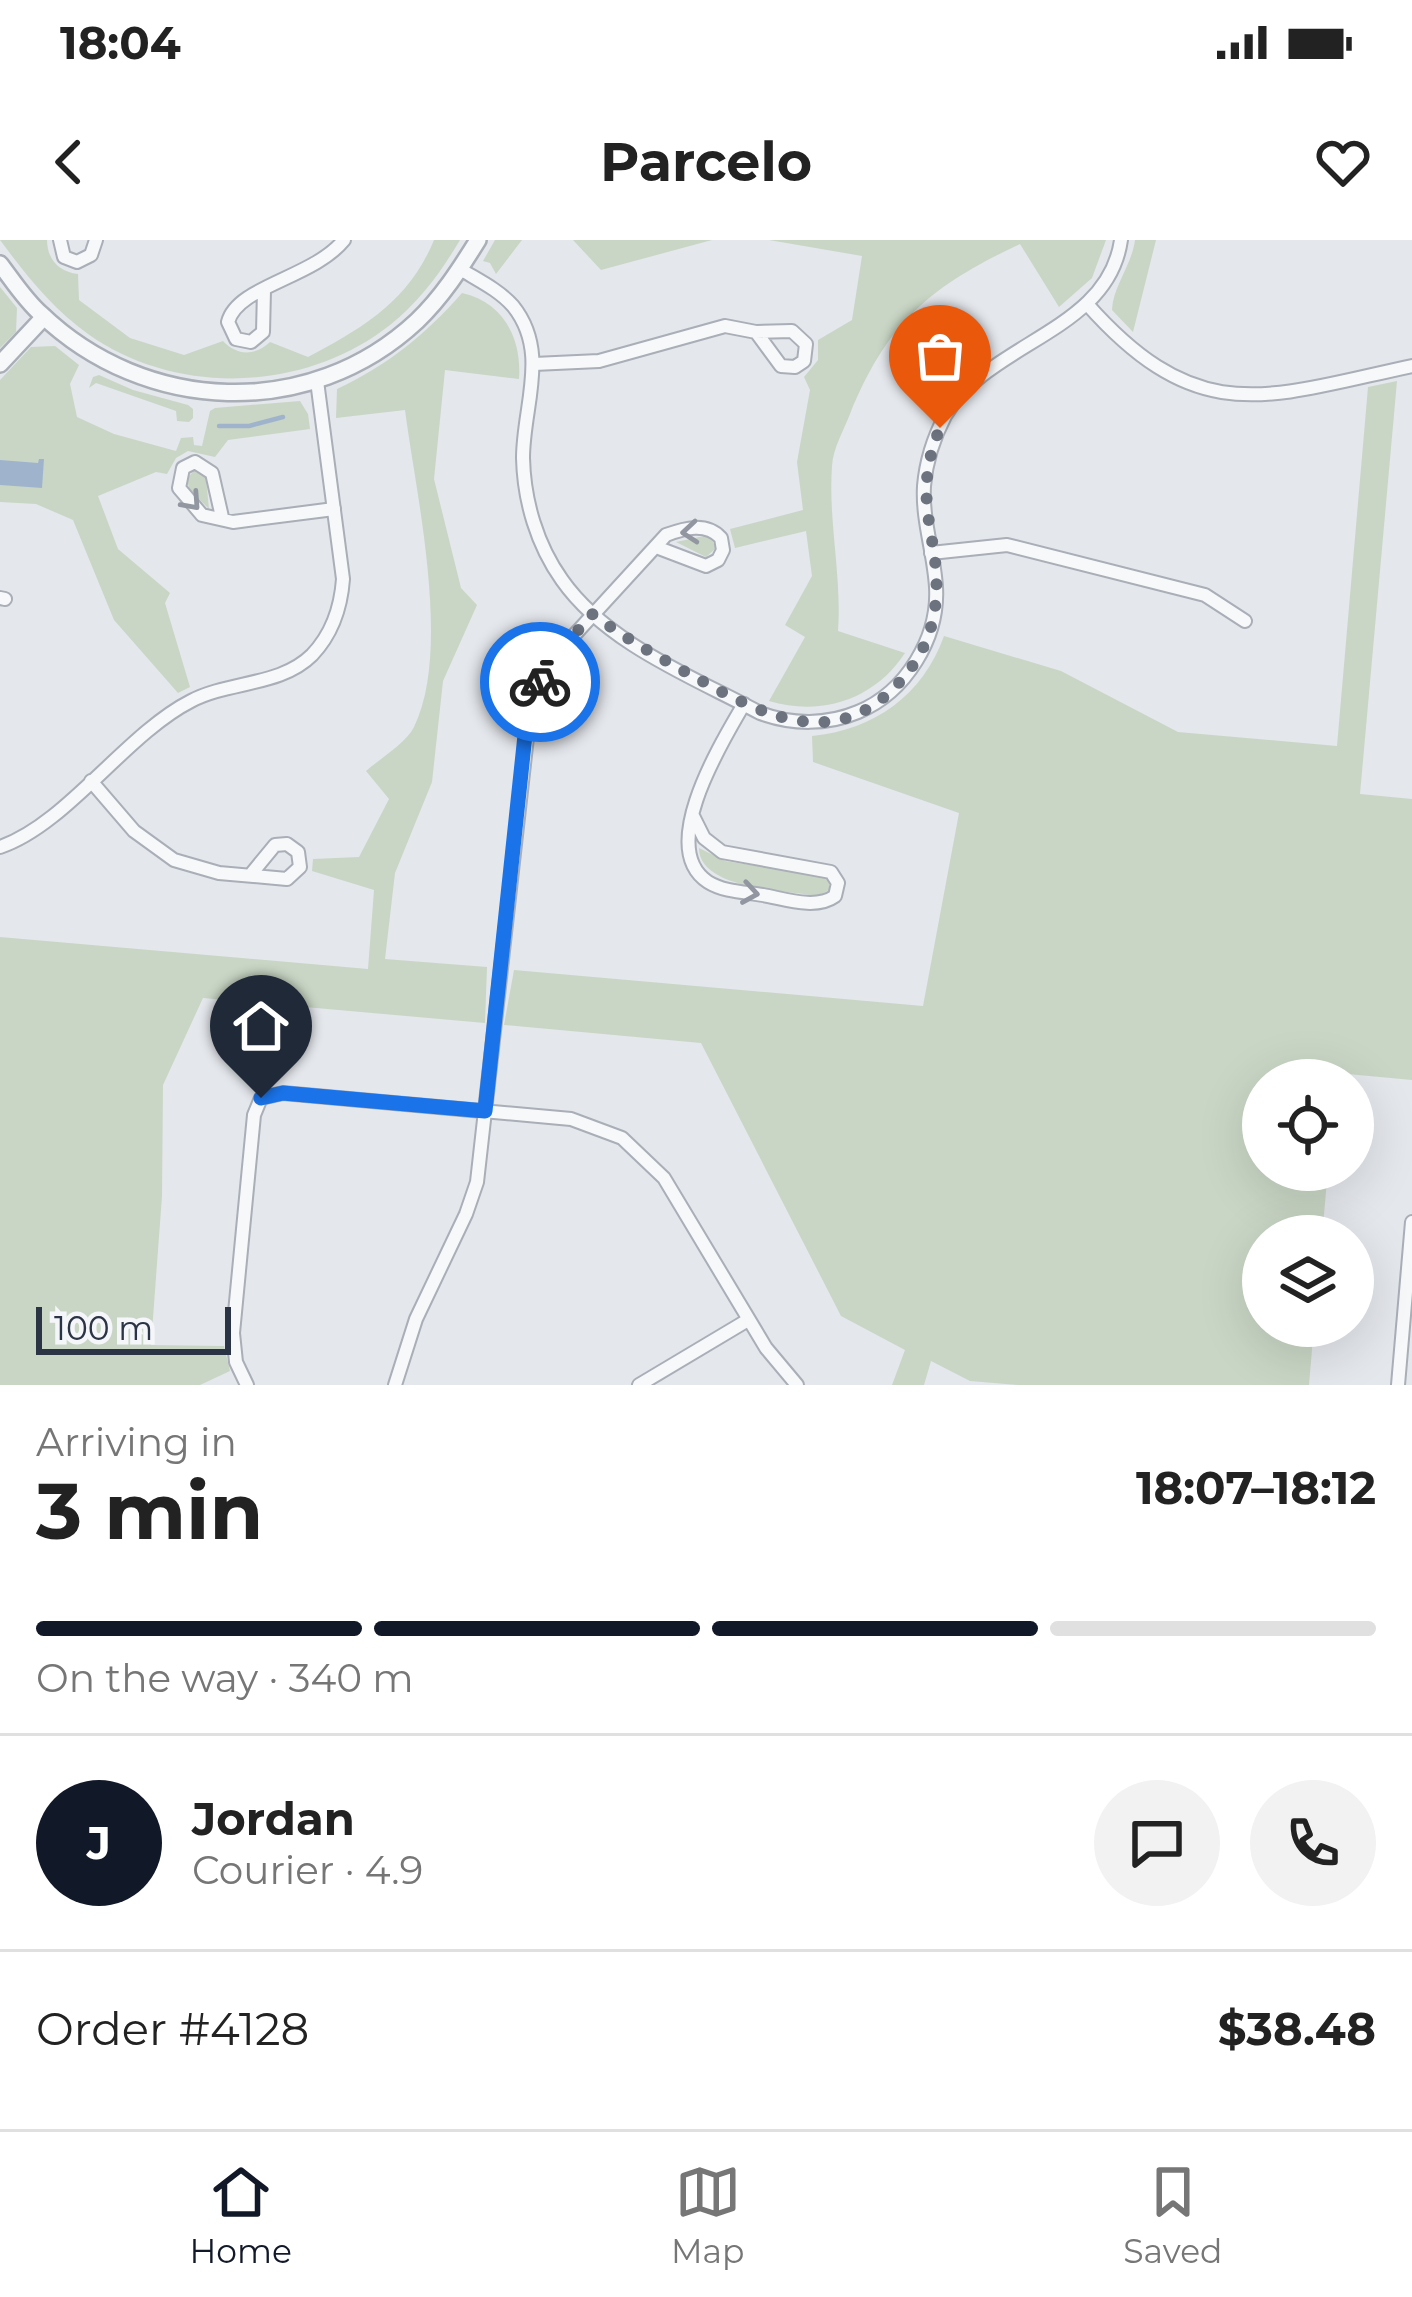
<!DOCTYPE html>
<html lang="en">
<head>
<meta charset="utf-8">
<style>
  :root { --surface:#fff; --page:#f2f2f2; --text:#222; --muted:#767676; --line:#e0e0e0; --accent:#111827 }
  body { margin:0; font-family:Montserrat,sans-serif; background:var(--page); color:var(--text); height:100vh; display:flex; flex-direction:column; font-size:45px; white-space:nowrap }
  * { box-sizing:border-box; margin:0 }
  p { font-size:39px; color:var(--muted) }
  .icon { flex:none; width:66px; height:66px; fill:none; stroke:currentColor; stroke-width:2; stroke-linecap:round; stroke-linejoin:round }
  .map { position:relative; height:1145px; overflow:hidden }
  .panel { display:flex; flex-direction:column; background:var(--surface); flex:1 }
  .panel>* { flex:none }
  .fabs { position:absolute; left:1242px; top:819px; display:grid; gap:24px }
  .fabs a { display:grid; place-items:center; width:132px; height:132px; border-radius:50%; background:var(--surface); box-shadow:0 12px 48px #0002; font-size:60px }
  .scale { position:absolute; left:36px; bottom:30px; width:195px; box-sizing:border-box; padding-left:12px; border:6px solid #2b3445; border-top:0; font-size:33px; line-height:42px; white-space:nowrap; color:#2b3445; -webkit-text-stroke:9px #f4f6f9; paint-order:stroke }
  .pin { position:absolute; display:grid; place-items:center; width:102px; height:102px; color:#fff; margin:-123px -51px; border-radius:50% 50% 50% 0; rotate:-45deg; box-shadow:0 0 12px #0007 }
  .pin .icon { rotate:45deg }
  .courier { position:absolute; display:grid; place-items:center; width:120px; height:120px; margin:-60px; border:9px solid #1a73e8; border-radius:50%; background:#fff; color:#222; box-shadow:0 3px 15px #0007 }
  .overview em { font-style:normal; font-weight:700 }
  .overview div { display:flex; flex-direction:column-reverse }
  .overview { display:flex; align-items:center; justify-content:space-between; height:204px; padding:0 36px }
  h1 { font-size:78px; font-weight:700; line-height:90px }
  .bar { display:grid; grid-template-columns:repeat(4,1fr); gap:18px 12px; align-content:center; height:144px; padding:0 36px }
  .bar i { height:15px; border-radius:9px; background:var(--line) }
  .bar .selected { background:var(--accent) }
  .bar p { grid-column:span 4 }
  .line { display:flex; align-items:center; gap:30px; padding:0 36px; border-top:3px solid var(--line) }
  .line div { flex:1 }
  .round { display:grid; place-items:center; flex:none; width:126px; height:126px; border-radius:63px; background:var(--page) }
  .status { display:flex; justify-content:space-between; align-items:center; height:84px; padding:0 60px; background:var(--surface); direction:ltr }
  .status svg { height:33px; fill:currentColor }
  header { display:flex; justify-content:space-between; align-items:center; height:156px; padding:0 36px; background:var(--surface); font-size:54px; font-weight:700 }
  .tab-bar { display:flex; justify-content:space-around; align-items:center; height:168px; border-top:3px solid var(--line); background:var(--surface); font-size:33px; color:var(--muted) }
  .tab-bar a { display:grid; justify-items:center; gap:6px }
  .tab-bar .selected { color:var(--accent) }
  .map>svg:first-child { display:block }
  .green { fill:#c9d6c5 }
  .water { fill:#9fb4cc }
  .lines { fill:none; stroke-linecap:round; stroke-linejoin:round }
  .stream { stroke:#9fb4cc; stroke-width:4.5 }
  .minor-casing { stroke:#a9aeb7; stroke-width:16 }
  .tertiary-casing { stroke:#a9aeb7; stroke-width:20 }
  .minor { stroke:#f7f8fa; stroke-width:12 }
  .tertiary { stroke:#f7f8fa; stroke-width:15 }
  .oneway { stroke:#9196a0 }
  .done { stroke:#6c737f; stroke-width:12; stroke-dasharray:0 21.6 }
  .route { stroke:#1a73e8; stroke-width:15 }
</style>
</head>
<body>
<div class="status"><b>18:04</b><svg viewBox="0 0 49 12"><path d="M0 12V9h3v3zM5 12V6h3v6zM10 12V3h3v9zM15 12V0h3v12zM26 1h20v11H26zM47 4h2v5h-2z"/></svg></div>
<header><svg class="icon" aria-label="back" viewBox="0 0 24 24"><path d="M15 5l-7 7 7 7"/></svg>Parcelo<svg class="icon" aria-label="heart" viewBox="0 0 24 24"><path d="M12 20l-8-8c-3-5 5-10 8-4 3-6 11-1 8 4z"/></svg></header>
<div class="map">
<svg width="1412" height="1145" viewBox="0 0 1412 1145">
  <rect width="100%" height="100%" fill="#e4e7ec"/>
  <g class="green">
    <path d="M0,0H47C47,19 59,32 78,34L79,60L130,98L184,115L223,101C237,116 255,116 270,102L308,117C363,88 409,61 434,0H460C441,32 420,61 390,85C305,152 177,157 88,94C52,68 26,35 0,0Z"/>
    <path d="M495,0H522L496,34L490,23L483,21Z"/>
    <path d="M573,0H712L601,30Z"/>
    <path d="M769,0H1106L1092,38L1059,67L1020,4C931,46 888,81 850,174C844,190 833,208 832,226C828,281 842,336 838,391L905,413C875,459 822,477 769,461L805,397L785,385L812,336L806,291L735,308L730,289L803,270L797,222L810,150L804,137L818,120V100L852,80L862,16Z"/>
    <path d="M1135,0H1156L1133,92L1112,70C1113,46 1132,25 1135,0Z"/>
    <path d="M0,47L17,68L16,92L0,108Z"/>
    <path d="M462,53C503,62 522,98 519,139L445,130L434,239L461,348L477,365L443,441L432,542L395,633L385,719L487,727L485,783L203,758L163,845L162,956L151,1105L224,1106L230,1131L200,1145H0V697L368,729L374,650L312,631L313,619L359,617L389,559L366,531C381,518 406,503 414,487C452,409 416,255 405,170L336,178L337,149C388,125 425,95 462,53Z"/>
    <path d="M55,106L79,125L70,144L77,177L114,194L176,211L181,198L193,197L194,205L202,206L210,171L215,168L300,161L308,174L310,189L228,200L215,217L188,211L176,218L167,234L156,232L98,256L118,309L170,353L165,363L190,447L178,453L114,380L73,280L36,264L0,262V140L31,107Z"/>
    <path d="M99,135L133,150L188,165L193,169V178L189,182L177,181L176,171L96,143L89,148L93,137Z"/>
    <path d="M1397,141L1360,554L1412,559V840L1337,833L1336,840H1263V930H1328L1322,996H1263V1086H1314L1309,1145H1019L970,1141L931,1121L924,1145H892L905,1110L841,1076L701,803L504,785L514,730L923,766L959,573L813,522L812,496C874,490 923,455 944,396L1061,431L1178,492L1337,506L1368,147Z"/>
    <path d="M194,231L206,238L209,269L189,249L187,238Z"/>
    <path d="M704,296L711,298L716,308L706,317L676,302Z"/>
    <path d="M699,608L725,621L824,636L829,641V650L817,656C784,650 699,649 699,608Z"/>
  </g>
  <path class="water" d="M39,219H44L42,248L0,245V220L38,223Z"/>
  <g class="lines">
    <path class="stream" d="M219,186H249L283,177"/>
    <g class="minor-casing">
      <g id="minor">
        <path d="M60,0L64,17L77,22L91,15L96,0"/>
        <path d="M460,29C478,40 499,50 513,66C550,112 523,166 523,218C524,261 537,305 562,340C607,404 693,437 760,473C792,485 827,485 858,472C906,452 939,398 936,347C934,313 922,280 924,246C926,222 934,197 945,176C988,102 1108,92 1121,0"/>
        <path d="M264,50L263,92L251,102L236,99L228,82C237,46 313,38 344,0"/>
        <path d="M1087,64C1199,190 1267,157 1412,126"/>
        <path d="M534,124L599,121L725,86L756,92L792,91L806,104L804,121L795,127L781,126L756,92"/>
        <path d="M222,277L212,233L195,222L183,228L179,248L202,275L233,282L334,269"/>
        <path d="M931,313L1007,305L1205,355L1245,381"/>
        <path d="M0,358L5,359"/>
        <path d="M91,541L134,591L174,620L219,633L287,639L300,627L298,612L287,604L275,605L252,633"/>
        <path d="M693,576L704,598L722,612L831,632L838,643L835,656C816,670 785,659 763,655C745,652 724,652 708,642C656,608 722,502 744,464"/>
        <path d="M0,607C66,585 126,494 191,461C229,441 281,446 312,415C332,394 341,367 343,339L317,141"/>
        <path d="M247,1145L236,1122L233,1093L254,875L261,858L283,853L571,879L622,898L664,938L766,1108L797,1145"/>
        <path d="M395,1145L416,1079L466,974L477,942L531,462L556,415L666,295C685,288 706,282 721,298L723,310L718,320L706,326L656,307"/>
        <path d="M639,1145L748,1080"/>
        <path d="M1398,1145L1412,982"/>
      </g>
    </g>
    <g class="tertiary-casing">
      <g id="tertiary">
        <path d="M0,24C13,41 25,60 41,74C145,174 310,181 417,81C442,57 460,29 478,0"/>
        <path d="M0,124L44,77"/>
      </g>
    </g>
    <use href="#minor" class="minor"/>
    <use href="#tertiary" class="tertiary"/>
  </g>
  <defs><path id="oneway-chevron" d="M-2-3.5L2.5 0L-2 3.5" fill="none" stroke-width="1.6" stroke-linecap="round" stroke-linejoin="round" transform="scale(3)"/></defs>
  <g class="oneway">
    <use href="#oneway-chevron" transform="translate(192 262) rotate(48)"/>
    <use href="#oneway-chevron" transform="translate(690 292) rotate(175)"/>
    <use href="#oneway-chevron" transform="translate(750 653) rotate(9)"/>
  </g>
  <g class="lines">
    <path class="done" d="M540,442L556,416L592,374C624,397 658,417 693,436C758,472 829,513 894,448C916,426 931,399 935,368C944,299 908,265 940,188"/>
    <path class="route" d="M261,858L283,853L485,871L526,486L540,442"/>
  </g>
</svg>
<div class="fabs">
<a><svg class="icon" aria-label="locate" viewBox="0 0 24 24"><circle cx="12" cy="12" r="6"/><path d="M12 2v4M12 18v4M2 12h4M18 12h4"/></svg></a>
<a><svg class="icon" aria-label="layers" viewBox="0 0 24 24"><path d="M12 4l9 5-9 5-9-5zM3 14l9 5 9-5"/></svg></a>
</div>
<div class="scale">100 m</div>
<div class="pin" style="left:940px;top:188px;background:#ea580c"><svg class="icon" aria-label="bag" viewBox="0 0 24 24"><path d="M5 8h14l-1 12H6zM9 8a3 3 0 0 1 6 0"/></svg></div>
<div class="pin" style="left:261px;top:858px;background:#1f2937"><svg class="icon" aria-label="home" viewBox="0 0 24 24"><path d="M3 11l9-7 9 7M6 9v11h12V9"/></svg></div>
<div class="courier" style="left:540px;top:442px"><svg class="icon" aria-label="bike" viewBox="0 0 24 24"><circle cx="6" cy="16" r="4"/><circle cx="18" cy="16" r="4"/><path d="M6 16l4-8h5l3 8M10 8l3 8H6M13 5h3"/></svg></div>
</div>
<section class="panel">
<div class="overview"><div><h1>3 min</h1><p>Arriving in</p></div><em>18:07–18:12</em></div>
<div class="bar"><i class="selected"></i><i class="selected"></i><i class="selected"></i><i></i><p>On the way · 340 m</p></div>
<div class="line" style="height:216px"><b class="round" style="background:var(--accent);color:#fff">J</b><div><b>Jordan</b><p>Courier · 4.9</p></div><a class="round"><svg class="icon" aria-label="chat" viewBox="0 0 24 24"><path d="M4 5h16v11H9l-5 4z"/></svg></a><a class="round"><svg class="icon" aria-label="phone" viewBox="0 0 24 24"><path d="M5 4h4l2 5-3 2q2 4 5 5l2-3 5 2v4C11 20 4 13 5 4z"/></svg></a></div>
<div class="line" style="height:156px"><div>Order #4128</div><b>$38.48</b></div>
</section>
<nav class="tab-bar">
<a class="selected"><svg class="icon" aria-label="home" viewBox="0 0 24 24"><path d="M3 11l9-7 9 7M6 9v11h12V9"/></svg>Home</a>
<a><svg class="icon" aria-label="map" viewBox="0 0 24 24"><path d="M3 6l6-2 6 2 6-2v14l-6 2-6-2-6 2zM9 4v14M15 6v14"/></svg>Map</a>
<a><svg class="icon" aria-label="saved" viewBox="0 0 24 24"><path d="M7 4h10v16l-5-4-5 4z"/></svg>Saved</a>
</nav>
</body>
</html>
